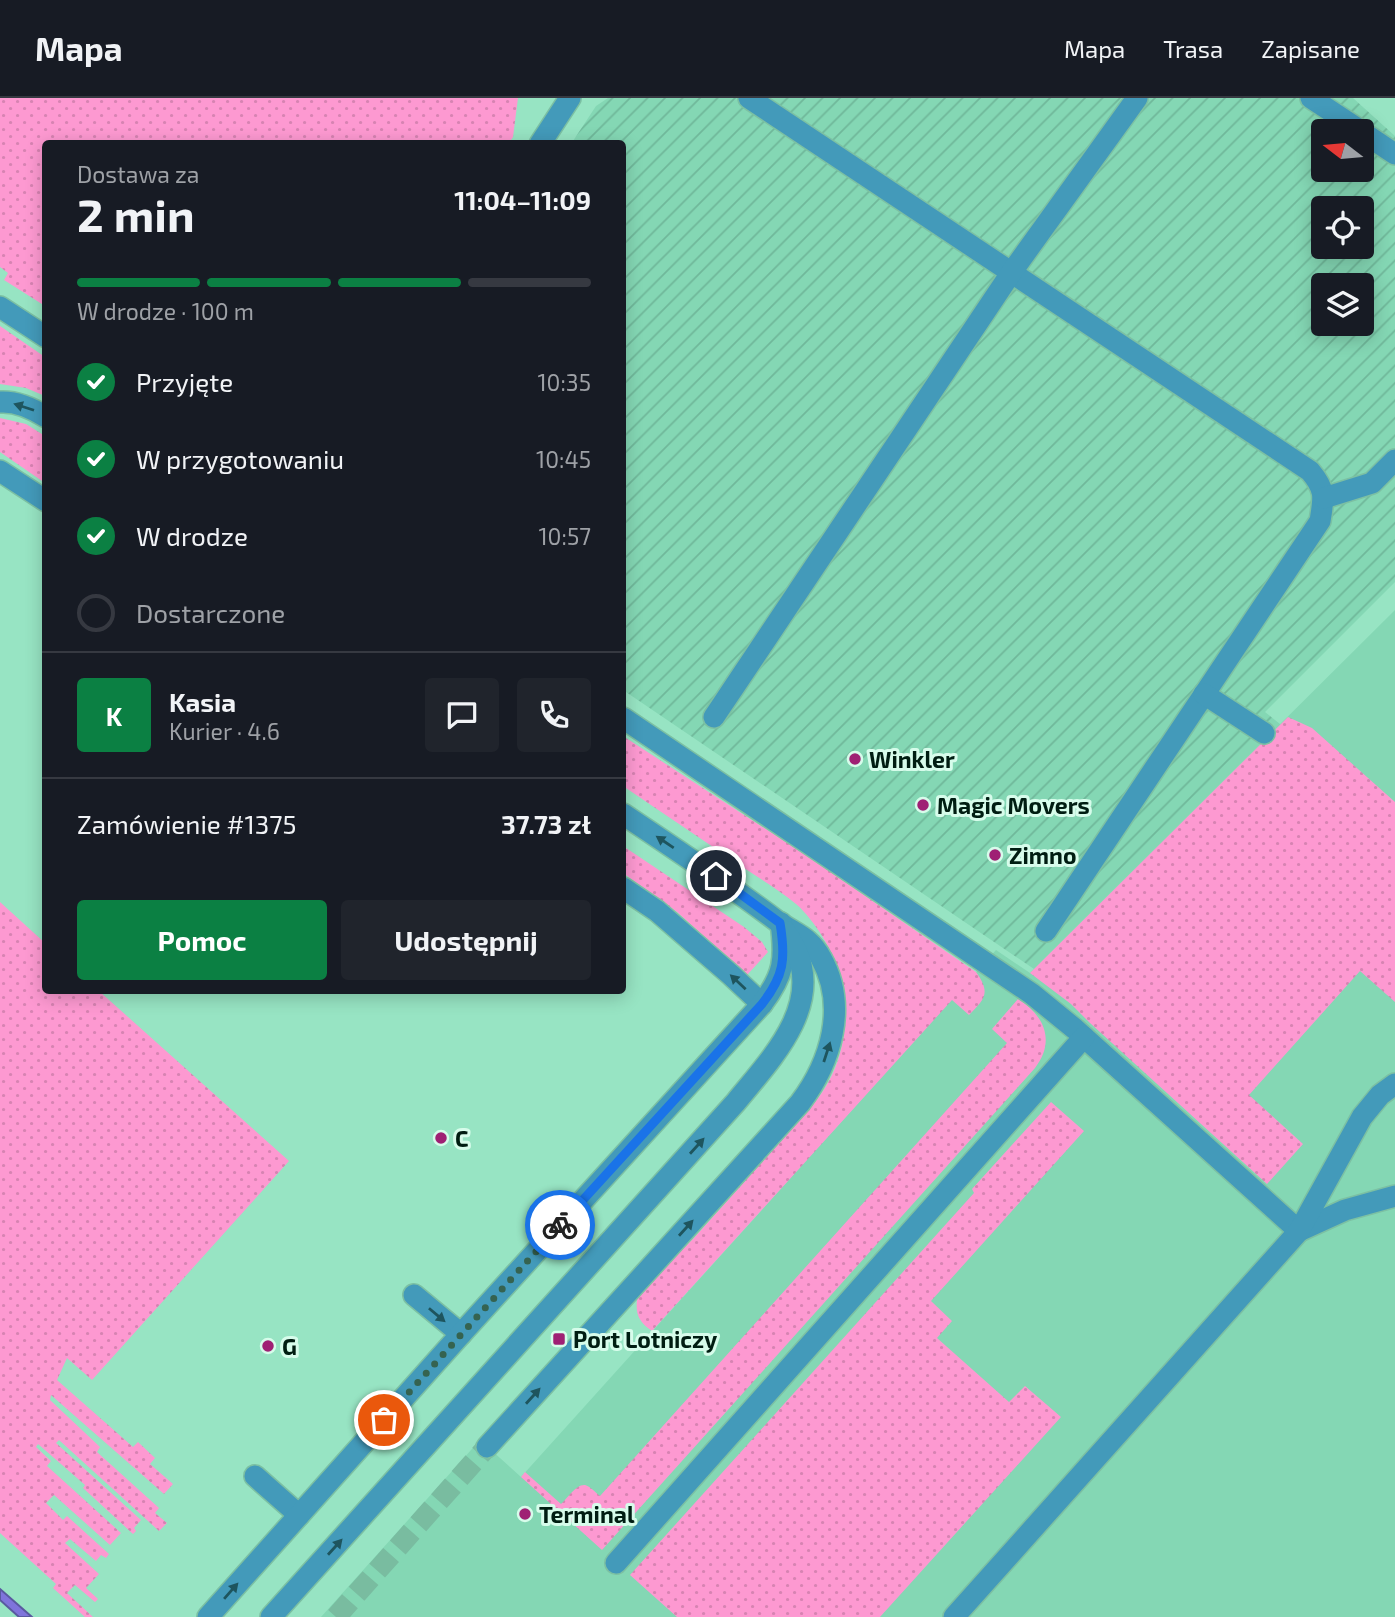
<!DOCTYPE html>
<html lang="pl">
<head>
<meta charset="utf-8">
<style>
  :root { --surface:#171b24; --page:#20242c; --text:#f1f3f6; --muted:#9ea1a6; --line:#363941; --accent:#0b8043 }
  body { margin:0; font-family:"Exo 2",sans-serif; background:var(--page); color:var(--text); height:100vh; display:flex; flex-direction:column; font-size:26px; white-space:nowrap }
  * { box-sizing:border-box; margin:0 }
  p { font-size:23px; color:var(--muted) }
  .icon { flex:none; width:38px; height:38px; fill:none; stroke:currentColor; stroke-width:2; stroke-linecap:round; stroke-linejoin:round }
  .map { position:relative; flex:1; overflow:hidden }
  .side { position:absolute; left:42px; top:42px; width:584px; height:854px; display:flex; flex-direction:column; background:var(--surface); border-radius:7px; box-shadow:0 4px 18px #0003 }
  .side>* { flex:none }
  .needle { width:46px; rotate:286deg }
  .controls { position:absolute; left:1311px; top:21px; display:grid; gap:14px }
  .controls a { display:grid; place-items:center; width:63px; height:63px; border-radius:7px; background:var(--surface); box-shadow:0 4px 18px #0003; font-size:35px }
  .pin { position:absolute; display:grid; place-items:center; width:60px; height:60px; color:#fff; margin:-30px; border:4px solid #fff; border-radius:50%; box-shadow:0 2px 7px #0007 }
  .courier { position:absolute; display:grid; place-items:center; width:70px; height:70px; margin:-35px; border:5px solid #1a73e8; border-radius:50%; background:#fff; color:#222; box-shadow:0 2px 9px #0007 }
  .overview em { font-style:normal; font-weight:700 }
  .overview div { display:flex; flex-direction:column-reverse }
  .overview { display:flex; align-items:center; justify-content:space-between; height:119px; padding:0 35px }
  h1 { font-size:46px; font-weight:700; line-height:52px }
  .bar { display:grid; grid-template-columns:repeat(4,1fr); gap:10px 7px; align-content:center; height:84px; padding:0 35px }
  .bar i { height:9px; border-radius:5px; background:var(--line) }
  .bar .active { background:var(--accent) }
  .bar p { grid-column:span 4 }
  .line { display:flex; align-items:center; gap:18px; padding:0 35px; border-top:2px solid var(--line) }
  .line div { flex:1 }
  .round { display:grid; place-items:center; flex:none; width:74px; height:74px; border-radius:7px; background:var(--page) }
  ol { padding:0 35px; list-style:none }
  li { display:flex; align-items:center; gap:21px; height:77px }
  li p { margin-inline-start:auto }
  li .icon { padding:7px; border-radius:50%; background:var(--accent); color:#fff; stroke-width:4 }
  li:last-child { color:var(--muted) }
  li i { width:38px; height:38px; border:4px solid var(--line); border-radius:50% }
  .primary-button { display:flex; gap:14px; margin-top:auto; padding:14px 35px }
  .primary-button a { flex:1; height:80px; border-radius:7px; background:var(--accent); color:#fff; font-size:28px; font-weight:700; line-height:80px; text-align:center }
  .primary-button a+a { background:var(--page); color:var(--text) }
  header { display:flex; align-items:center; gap:42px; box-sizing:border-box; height:98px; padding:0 35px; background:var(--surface); border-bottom:2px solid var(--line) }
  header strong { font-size:33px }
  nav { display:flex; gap:38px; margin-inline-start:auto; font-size:24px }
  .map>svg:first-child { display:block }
  .built { fill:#84d7b4 }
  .industrial { fill:url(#industrial-furrows); fill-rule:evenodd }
  .grass { fill:url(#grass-dots) }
  .water { fill:#7f74db; stroke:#595a9f; stroke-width:2 }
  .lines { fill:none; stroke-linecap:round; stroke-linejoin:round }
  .minor-tunnel { stroke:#79bca0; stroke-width:21; stroke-dasharray:21 10; stroke-linecap:butt }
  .minor-casing { stroke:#7cc0a3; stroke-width:24 }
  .minor { stroke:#439aba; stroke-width:21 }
  .oneway { fill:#1e555e }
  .done { stroke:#356350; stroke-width:7; stroke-dasharray:0 12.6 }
  .route { stroke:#1a73e8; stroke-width:9 }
  .poi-dot { fill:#9f2074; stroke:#d7fceb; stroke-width:2.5 }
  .labels { text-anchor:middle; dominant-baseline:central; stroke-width:6; stroke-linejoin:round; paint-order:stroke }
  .poi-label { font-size:23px; font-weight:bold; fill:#001d12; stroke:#d7fceb; text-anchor:start }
</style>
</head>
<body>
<header>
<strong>Mapa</strong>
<nav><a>Mapa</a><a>Trasa</a><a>Zapisane</a></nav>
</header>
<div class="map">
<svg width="1395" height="1519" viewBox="0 0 1395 1519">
  <defs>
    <pattern id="industrial-furrows" width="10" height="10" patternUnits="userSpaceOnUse" patternTransform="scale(1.75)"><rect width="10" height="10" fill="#84d7b4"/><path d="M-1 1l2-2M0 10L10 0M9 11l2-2" fill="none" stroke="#70b89a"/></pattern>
    <pattern id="grass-dots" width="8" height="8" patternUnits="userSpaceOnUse" patternTransform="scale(1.75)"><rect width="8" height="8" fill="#fd99d1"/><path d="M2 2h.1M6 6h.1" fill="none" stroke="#d783b2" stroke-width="1.8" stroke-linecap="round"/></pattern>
  </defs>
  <rect width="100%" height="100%" fill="#97e4c3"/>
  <path class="built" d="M1395,512V1519H321L480,1342L521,1379L996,852L1030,875Z"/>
  <path class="industrial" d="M608,0H1353L1395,38V484L1265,614L1280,626L1034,871L623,592V46H571L596,8ZM1323,33H1362V72H1323ZM1323,110H1362V149H1323ZM1323,187H1362V226H1323Z"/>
  <g class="grass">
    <path d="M0,0H518L513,39L509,45L46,46L45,208L4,182L8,175L0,169Z"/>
    <path d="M0,228L45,259V298L26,290L0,286Z"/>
    <path d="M0,320L26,326L45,338V385L0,354Z"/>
    <path d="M1288,619L1312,630L1395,704V904L1360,873L1249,997L1303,1046L1267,1086L1090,925L1071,906L1030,875Z"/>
    <path d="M623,638L804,756L976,874C991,895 985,901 969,917L952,902L652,1233C636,1222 635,1213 638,1195L693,1141L808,1013C817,1002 826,990 832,977C856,926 846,865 810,821C806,816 801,810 796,806C778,791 757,779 738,766C700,740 661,714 623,688Z"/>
    <path d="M623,748L744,829L762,844L768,854L747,877L677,814L623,775Z"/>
    <path d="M0,804L45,845L46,892L99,893L289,1063L92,1282L67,1260L57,1282L133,1349L138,1344L155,1360L150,1366L173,1386L164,1396L51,1297L50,1302L100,1349L97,1354L159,1410L155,1415L167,1425L159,1433L59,1342L56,1345L141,1422L134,1430L136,1433L133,1436L83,1390L85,1387L38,1346L36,1349L51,1363L47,1368L121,1435L110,1447L54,1397L46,1405L63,1422L67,1418L109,1456L106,1460L101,1457L96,1463L70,1441L65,1445L99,1476L86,1490L98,1501L95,1504L75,1487L67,1495L93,1519H85L53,1490L56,1486L0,1435Z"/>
    <path d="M1018,901C1044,917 1056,943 1035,970L602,1452L521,1379L525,1374L561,1406C567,1401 576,1386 585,1387C590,1388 596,1395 600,1398L1007,945L992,931Z"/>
    <path d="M1051,1004L1084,1033L931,1203L952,1223L937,1240L1009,1304L1025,1288L1061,1319L880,1519H677L630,1477L974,1095L972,1091Z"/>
  </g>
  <path class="water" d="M0,1491L32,1519H19L0,1502Z"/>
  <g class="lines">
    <path class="minor-tunnel" d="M336,1519L487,1349"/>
    <g class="minor-casing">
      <g id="minor">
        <path d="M749,0L1310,373C1326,392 1324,399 1320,423L1046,833"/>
        <path d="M1311,0L1361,33"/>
        <path d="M1362,34L1395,56"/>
        <path d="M540,46L570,0"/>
        <path d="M0,209L46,239"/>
        <path d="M0,304C16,303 32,310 46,319"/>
        <path d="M0,373L46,403"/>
        <path d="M1324,400L1372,385L1395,362"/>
        <path d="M1204,596L1264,635"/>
        <path d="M714,619L1011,175L1137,0"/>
        <path d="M623,620L1032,896L1075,931L1299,1133"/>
        <path d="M623,790L657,813L731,877L762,906"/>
        <path d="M1299,1133L1345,1112L1395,1098"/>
        <path d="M414,1197L461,1236"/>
        <path d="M487,1349L800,1005C831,964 848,908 821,860C810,839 795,836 777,823C727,785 675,751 623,716"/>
        <path d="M255,1378L299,1417"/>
        <path d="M616,1465L1084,939"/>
        <path d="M208,1519L461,1236L762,906C784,877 786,861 781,825"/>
        <path d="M271,1519L736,1004C770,962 822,910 796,852C793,846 789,839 785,833"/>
        <path d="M954,1519L1299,1133L1362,1019L1380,997L1395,986"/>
      </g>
    </g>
    <use href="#minor" class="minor"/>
  </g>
  <defs><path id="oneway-solid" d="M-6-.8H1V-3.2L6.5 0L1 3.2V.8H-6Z" transform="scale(1.75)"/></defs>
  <g class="oneway">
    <use href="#oneway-solid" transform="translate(24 309) rotate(-162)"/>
    <use href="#oneway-solid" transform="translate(665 744) rotate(-146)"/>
    <use href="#oneway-solid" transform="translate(738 884) rotate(-137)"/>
    <use href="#oneway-solid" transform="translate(827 954) rotate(-72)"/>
    <use href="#oneway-solid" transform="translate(697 1048) rotate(-48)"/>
    <use href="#oneway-solid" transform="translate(686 1130) rotate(-48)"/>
    <use href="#oneway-solid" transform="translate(437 1217) rotate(40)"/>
    <use href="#oneway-solid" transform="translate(533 1298) rotate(-48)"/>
    <use href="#oneway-solid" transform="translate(335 1449) rotate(-48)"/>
    <use href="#oneway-solid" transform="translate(231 1493) rotate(-49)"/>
  </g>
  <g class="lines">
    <path class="done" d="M384,1322L560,1127"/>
    <path class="route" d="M560,1127L762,906C784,878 786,861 780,825L716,778"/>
  </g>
  <g class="poi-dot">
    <circle cx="855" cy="661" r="7"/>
    <circle cx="923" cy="707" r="7"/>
    <circle cx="995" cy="757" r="7"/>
    <circle cx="441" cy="1040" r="7"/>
    <rect x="552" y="1234" width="14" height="14" rx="3.5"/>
    <circle cx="268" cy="1248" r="7"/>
    <circle cx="525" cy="1416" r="7"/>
  </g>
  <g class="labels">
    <g class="poi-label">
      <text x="869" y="661">Winkler</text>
      <text x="937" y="707">Magic Movers</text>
      <text x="1009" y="757">Zimno</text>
      <text x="455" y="1040">C</text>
      <text x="573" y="1241">Port Lotniczy</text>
      <text x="282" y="1248">G</text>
      <text x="539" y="1416">Terminal</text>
    </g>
  </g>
</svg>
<div class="controls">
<a><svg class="needle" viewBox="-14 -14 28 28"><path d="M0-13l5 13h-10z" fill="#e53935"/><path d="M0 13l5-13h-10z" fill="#9ea1a6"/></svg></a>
<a><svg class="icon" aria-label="locate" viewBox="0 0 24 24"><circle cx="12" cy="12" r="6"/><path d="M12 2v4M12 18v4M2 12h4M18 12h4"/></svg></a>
<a><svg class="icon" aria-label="layers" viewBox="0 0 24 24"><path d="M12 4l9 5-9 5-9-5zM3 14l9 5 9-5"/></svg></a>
</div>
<div class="pin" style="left:384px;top:1322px;background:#ea580c"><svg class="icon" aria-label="bag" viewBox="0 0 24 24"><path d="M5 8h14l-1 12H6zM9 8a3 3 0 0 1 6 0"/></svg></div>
<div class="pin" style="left:716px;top:778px;background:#1f2937"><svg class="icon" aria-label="home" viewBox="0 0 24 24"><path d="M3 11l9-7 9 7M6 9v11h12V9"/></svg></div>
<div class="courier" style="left:560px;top:1127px"><svg class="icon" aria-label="bike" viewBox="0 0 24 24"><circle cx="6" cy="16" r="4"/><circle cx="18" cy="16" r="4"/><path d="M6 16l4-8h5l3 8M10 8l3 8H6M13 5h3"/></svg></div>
<section class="side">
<div class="overview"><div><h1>2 min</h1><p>Dostawa za</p></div><em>11:04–11:09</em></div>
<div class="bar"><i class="active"></i><i class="active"></i><i class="active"></i><i></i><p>W drodze · 100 m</p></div>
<ol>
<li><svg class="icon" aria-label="check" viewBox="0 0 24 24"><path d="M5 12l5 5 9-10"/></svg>Przyjęte<p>10:35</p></li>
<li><svg class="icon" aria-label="check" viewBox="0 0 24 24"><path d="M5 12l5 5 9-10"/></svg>W przygotowaniu<p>10:45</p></li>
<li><svg class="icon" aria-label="check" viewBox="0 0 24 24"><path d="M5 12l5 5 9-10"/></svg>W drodze<p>10:57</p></li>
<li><i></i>Dostarczone</li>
</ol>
<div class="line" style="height:126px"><b class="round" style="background:var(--accent);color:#fff">K</b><div><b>Kasia</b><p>Kurier · 4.6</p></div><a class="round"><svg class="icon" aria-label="chat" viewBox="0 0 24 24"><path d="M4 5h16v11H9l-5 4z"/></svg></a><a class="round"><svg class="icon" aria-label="phone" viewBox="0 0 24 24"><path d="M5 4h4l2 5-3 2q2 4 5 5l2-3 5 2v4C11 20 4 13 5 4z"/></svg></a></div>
<div class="line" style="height:91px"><div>Zamówienie #1375</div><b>37.73 zł</b></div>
<div class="primary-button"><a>Pomoc</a><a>Udostępnij</a></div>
</section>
</div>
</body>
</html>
